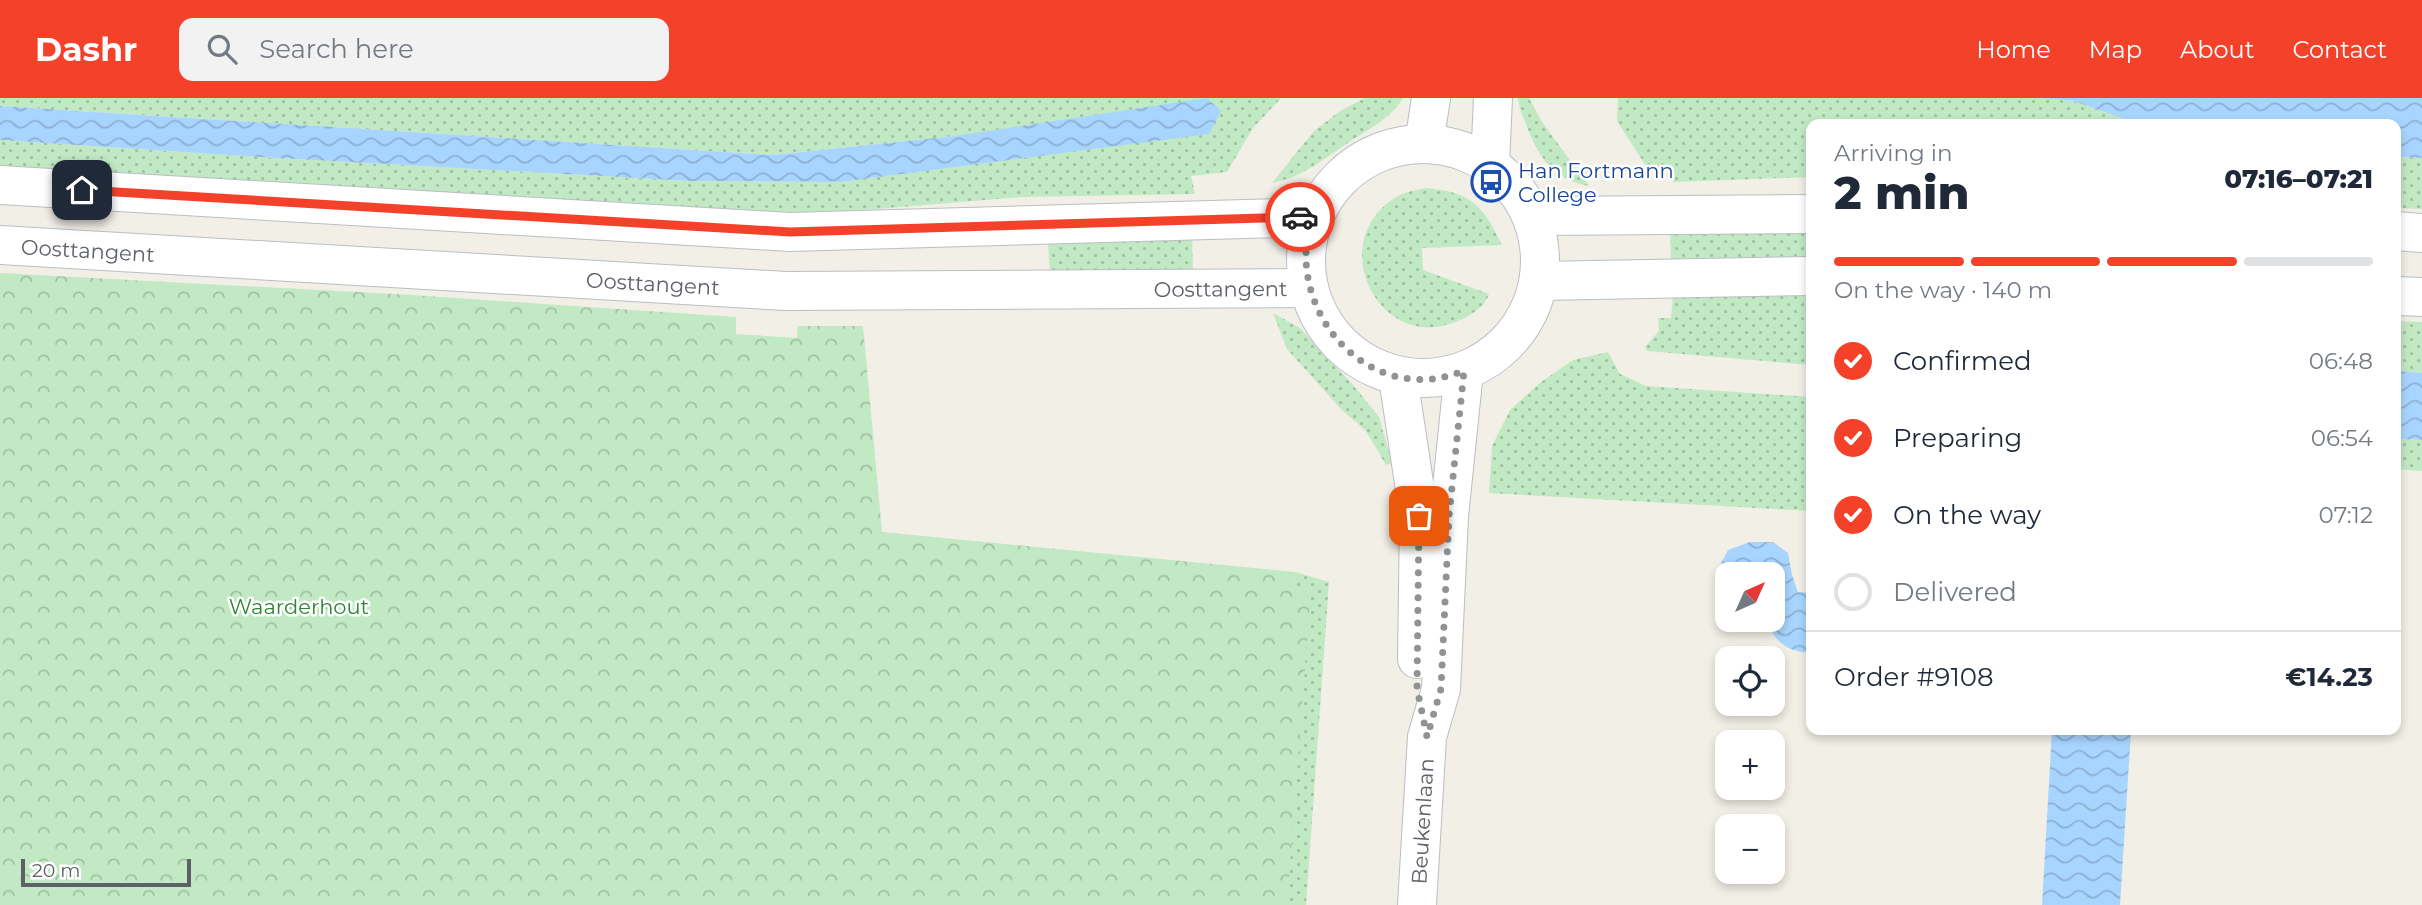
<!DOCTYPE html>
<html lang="en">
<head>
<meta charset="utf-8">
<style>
  :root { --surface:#fff; --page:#f2f2f3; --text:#1f2937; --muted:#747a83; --line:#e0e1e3; --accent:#f44129 }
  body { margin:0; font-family:Montserrat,sans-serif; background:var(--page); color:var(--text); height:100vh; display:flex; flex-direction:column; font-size:26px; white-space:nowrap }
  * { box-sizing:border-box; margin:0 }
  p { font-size:23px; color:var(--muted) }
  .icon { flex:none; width:38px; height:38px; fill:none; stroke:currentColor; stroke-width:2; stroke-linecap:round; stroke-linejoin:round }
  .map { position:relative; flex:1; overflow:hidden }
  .details { position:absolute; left:1806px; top:21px; width:595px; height:616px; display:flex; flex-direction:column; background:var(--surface); border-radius:14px; box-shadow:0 4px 10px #0003 }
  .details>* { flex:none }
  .needle { width:46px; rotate:45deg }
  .controls { position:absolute; left:1715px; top:464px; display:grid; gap:14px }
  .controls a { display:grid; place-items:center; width:70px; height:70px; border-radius:14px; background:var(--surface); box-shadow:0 4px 10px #0003; font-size:35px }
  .scale { position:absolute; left:21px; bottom:18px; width:170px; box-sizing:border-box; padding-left:7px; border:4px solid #5d6167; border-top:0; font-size:19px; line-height:24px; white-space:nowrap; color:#5d6167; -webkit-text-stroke:5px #fff; paint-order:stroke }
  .pin { position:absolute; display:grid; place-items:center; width:60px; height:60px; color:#fff; margin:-30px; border-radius:14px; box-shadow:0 4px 10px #0006 }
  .courier { position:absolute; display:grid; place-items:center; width:70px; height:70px; margin:-35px; border:5px solid #f44129; border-radius:50%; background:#fff; color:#222; box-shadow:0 2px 9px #0007 }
  .headline em { font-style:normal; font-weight:800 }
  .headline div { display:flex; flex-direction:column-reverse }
  .headline { display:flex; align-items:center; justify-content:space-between; height:119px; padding:0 28px }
  h1 { font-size:46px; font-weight:800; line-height:52px }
  .bar { display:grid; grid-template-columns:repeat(4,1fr); gap:10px 7px; align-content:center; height:84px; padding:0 28px }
  .bar i { height:9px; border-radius:5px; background:var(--line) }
  .bar .selected { background:var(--accent) }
  .bar p { grid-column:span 4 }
  .line { display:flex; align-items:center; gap:18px; padding:0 28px; border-top:2px solid var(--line) }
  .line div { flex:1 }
  ol { padding:0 28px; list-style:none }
  li { display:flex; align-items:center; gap:21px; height:77px }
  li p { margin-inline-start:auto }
  li .icon { padding:7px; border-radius:50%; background:var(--accent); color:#fff; stroke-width:4 }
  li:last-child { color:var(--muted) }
  li i { width:38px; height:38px; border:4px solid var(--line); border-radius:50% }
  header { display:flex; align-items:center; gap:42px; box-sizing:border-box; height:98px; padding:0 35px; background:var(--accent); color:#fff }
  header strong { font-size:33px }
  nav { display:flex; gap:38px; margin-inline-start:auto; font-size:24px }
  .search { width:490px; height:63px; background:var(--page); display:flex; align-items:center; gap:18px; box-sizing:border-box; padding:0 24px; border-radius:14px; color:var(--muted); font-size:26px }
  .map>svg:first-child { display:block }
  .grass { fill:url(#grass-dots) }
  .forest { fill:url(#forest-crowns) }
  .water { fill:url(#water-waves) }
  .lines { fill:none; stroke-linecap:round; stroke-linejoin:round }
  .tertiary-casing { stroke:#babdc2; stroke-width:40 }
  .secondary-casing { stroke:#bbbec4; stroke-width:40 }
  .tertiary { stroke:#fff; stroke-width:38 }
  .secondary { stroke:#fff; stroke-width:38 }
  .done { stroke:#919393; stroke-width:7; stroke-dasharray:0 12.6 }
  .route { stroke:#f44129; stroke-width:9 }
  .labels { text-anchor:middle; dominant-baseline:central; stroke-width:5; stroke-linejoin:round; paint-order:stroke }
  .transit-label { font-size:21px; fill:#164399; stroke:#fff; text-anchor:start }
  .street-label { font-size:21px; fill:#5d6167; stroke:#fff }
  .park-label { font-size:21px; fill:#308437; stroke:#fff }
</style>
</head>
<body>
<header>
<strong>Dashr</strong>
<div class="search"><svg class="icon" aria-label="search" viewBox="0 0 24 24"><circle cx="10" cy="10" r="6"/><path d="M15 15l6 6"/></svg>Search here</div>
<nav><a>Home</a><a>Map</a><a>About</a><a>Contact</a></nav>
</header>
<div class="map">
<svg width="2422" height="807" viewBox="0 0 2422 807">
  <defs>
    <pattern id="grass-dots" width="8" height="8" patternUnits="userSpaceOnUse" patternTransform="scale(1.75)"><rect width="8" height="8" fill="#c1e9c3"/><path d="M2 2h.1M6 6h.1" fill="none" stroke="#a0c0a2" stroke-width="1.8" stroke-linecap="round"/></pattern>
    <pattern id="forest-crowns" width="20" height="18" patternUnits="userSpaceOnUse" patternTransform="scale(1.75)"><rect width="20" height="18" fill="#c1e9c3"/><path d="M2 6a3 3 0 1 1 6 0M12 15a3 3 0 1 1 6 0" fill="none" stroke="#a0c0a2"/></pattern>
    <pattern id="water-waves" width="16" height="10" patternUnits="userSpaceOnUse" patternTransform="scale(1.75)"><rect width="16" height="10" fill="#a8d5ff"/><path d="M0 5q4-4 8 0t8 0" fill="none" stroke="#8cb0d2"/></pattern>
  </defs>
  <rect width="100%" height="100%" fill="#f1efe6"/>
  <g class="grass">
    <path d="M0,0H1281L1253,30L1227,74L1191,78L1195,96L1022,99L792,118L0,70V42L259,59L690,83L840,84L1017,60L955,38L772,57L0,8Z"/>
    <path d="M1365,0H1403C1390,21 1369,31 1349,44C1324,61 1303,79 1272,85L1314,33L1340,13Z"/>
    <path d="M1518,0H1529L1542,24L1589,88C1553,81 1538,59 1526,26C1522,18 1519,9 1518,0Z"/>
    <path d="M1618,0H2038L2074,3L2138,26H1811V79L1673,84L1671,73L1648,71L1617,23Z"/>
    <path d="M2396,59L2422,60V111L2396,110Z"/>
    <path d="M1426,90C1471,94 1483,107 1502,147L1422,150L1423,172L1489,196C1485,209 1470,218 1458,223C1378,258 1321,140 1400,97C1408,93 1418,92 1426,90Z"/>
    <path d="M1809,127L1810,160L1671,161L1670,129Z"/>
    <path d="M1192,139L1193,174L1050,175L1048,142Z"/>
    <path d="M1811,197V267L1647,253L1645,249L1659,233L1658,220H1671L1673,199Z"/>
    <path d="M1273,215L1300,230L1353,287L1379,319L1392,365L1386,367L1366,333L1341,311L1287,251Z"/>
    <path d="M2396,223L2422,224V275L2396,273Z"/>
    <path d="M1608,254L1620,276L1646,288L1811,299V413L1489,395L1492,348L1510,312L1541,284L1573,262Z"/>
    <path d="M2396,341L2422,342V373L2396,371Z"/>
    <path d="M1295,474L1329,484L1306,807H1270Z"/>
  </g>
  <path class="forest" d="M0,175L412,197L736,219V236L797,240L798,228H863L882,434L1295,474L1294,489L1311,491L1287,807H0Z"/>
  <g class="water">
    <path d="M1207,0L1221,13L1209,36L840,84L690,83L259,59L0,42V8L772,57L955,38Z"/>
    <path d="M2038,0H2422V60L2396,59V26H2138L2074,3Z"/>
    <path d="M2396,273L2422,275V342L2396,341Z"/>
    <path d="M1750,444H1773L1788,455L1792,477L1798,494L1811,495V554C1790,556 1772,543 1768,522H1773V476H1727V498L1719,493L1717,473L1728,452Z"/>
    <path d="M2052,632H2131L2120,807H2042Z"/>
  </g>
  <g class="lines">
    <g class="tertiary-casing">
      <g id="tertiary">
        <path d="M1424,46L1431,0"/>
        <path d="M1490,67L1493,0"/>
        <path d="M1398,279L1419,418L1417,561"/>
        <path id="s1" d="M1417,807L1427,639L1441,591L1449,418L1464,273"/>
      </g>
    </g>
    <g class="secondary-casing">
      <g id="secondary">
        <circle cx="1423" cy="163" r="117"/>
        <path d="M0,87L790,134L1314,119"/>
        <path d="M1533,118L1811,116"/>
        <path d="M2396,133L2422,135"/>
        <path id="s2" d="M0,147L786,193L1308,190"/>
        <path d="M1540,183L1811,178"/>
        <path d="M2396,198L2422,199"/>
      </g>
    </g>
    <use href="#tertiary" class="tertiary"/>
    <use href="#secondary" class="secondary"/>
  </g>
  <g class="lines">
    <path class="done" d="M1300,119H1314C1311,131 1306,144 1306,156C1305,224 1361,288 1432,281C1443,280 1454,276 1464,273L1449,418L1441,591L1427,639L1417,590L1419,418"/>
    <path class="route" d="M82,92L790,134L1300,119"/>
  </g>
  <defs>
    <g id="bus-ring" transform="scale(2.0125)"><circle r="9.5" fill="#fff" stroke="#1a4fb4" stroke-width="1.5"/><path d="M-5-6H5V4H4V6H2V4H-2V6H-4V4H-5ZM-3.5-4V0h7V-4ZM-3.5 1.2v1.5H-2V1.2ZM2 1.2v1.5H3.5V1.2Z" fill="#1a4fb4"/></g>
  </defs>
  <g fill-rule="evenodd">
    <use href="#bus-ring" x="1491" y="84"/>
  </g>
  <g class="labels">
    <g class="transit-label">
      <text x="1518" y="72">Han Fortmann<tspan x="1518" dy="24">College</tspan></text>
    </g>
    <g class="street-label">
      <text stroke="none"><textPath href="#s2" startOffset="88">Oosttangent</textPath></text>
      <text stroke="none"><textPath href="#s2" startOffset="654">Oosttangent</textPath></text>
      <text stroke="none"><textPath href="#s2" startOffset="1222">Oosttangent</textPath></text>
      <text stroke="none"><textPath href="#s1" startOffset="84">Beukenlaan</textPath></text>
    </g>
    <g class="park-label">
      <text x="299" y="508">Waarderhout</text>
    </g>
  </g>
</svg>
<div class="controls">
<a><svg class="needle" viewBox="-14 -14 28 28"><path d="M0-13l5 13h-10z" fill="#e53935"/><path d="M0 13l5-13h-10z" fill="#747a83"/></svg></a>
<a><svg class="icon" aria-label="locate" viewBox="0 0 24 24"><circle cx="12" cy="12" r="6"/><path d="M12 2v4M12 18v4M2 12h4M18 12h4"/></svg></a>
<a>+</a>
<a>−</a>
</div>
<div class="scale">20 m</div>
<div class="pin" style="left:1419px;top:418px;background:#ea580c"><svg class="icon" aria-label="bag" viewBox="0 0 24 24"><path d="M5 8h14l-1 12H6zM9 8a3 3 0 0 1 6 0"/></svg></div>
<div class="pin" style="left:82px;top:92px;background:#1f2937"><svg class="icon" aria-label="home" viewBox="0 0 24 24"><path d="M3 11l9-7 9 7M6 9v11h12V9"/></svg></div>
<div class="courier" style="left:1300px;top:119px"><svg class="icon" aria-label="car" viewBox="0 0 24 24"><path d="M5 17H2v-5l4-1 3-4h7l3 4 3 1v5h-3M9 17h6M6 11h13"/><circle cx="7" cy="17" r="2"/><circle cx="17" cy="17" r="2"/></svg></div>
<section class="details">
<div class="headline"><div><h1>2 min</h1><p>Arriving in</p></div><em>07:16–07:21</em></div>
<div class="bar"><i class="selected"></i><i class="selected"></i><i class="selected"></i><i></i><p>On the way · 140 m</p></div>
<ol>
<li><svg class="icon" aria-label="check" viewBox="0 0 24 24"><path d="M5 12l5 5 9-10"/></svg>Confirmed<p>06:48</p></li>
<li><svg class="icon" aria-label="check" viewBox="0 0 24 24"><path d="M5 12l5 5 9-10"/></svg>Preparing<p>06:54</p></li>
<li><svg class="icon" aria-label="check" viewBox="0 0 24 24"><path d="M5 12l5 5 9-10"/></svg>On the way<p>07:12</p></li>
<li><i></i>Delivered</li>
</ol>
<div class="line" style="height:91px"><div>Order #9108</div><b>€14.23</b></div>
</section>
</div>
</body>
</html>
